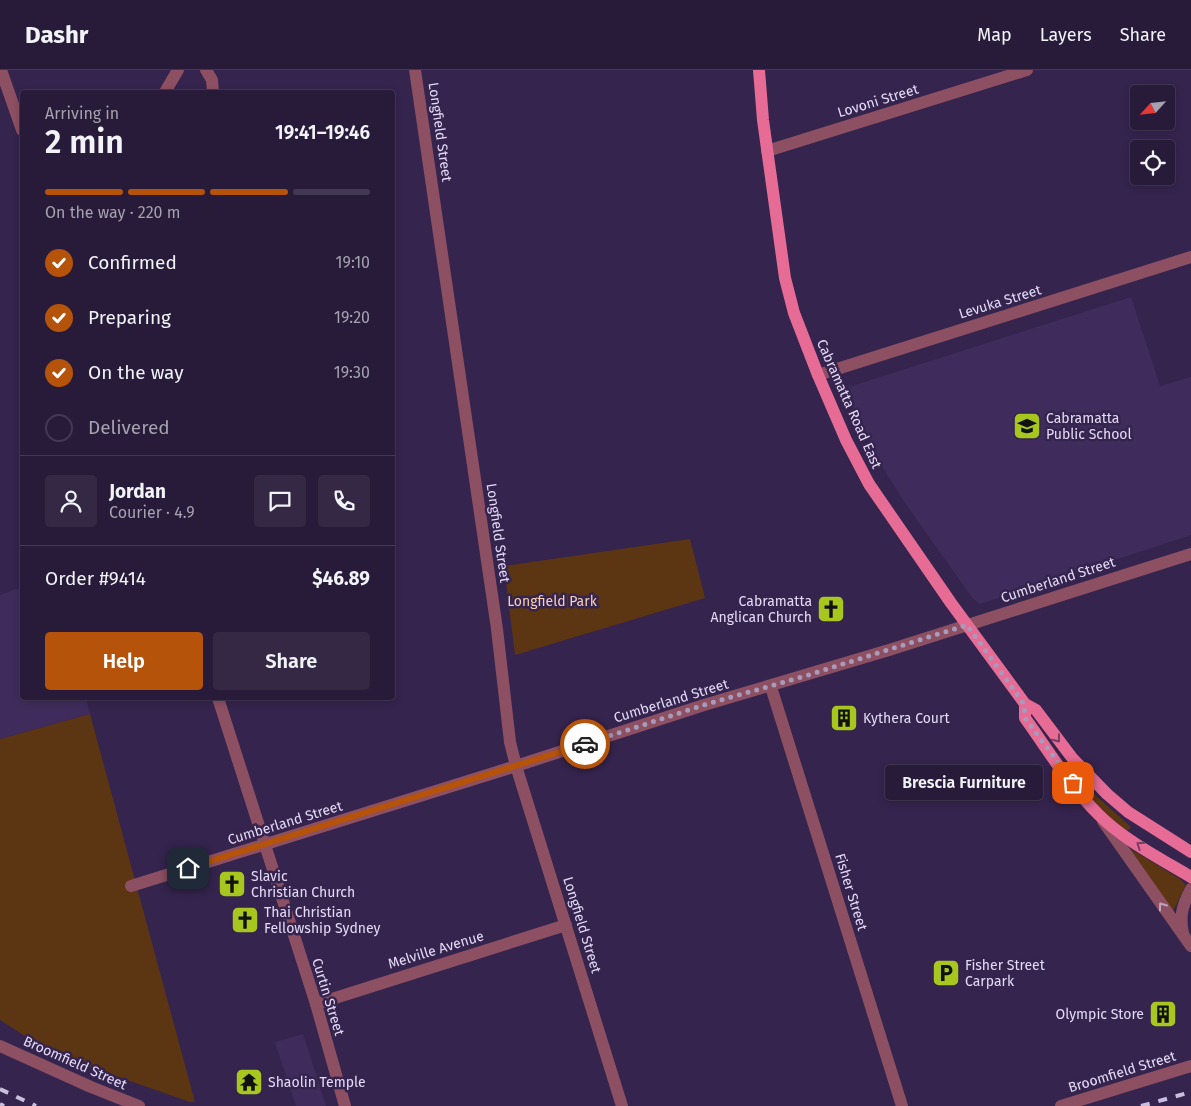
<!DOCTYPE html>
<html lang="en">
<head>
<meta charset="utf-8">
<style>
  :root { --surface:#281b3a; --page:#342845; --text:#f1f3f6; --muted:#a5a1af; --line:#443954; --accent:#b45309 }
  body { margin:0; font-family:"Fira Sans",sans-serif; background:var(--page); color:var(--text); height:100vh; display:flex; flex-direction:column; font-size:19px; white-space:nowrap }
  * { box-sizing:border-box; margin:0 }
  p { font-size:16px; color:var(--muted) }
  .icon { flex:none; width:28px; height:28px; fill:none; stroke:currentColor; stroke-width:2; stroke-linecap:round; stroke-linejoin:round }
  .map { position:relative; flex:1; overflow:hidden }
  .details { position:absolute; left:20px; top:20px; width:375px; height:610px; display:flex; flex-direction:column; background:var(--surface); border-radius:5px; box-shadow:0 2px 8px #0003,0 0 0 1px var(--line) }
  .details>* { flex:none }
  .needle { width:32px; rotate:243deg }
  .fabs { position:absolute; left:1130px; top:15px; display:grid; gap:10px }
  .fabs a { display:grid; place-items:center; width:45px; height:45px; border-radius:5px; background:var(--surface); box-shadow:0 2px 8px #0003,0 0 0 1px var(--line); font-size:25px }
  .pin { position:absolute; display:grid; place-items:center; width:42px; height:42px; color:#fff; margin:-21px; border-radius:10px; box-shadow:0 2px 8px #0006 }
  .courier { position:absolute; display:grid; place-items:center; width:50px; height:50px; margin:-25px; border:4px solid #b45309; border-radius:50%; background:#fff; color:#222; box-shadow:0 1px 6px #0007 }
  .bubble { position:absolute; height:35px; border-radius:5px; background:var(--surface); box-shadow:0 2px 8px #0003,0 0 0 1px var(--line); font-size:16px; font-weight:600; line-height:35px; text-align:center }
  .headline em { font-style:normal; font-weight:600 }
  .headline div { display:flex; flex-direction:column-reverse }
  .headline { display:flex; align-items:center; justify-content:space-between; height:85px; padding:0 25px }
  h1 { font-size:32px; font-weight:600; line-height:38px }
  .bar { display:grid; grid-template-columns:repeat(4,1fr); gap:8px 5px; align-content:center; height:60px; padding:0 25px }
  .bar i { height:6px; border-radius:4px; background:var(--line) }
  .bar .active { background:var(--accent) }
  .bar p { grid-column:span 4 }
  .line { display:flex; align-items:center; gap:12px; padding:0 25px; border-top:1px solid var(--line) }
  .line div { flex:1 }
  .round { display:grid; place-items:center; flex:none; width:52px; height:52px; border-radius:5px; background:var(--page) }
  ol { padding:0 25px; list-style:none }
  li { display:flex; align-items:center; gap:15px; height:55px }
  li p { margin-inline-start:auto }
  li .icon { padding:5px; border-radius:50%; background:var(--accent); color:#fff; stroke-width:4 }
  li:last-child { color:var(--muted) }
  li i { width:28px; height:28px; border:2px solid var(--line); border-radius:50% }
  .cta { display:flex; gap:10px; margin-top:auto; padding:10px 25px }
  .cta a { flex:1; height:58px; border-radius:5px; background:var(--accent); color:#fff; font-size:20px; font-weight:600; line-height:58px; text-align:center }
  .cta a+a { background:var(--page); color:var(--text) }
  header { display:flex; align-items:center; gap:30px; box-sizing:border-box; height:70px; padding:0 25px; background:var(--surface); border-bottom:1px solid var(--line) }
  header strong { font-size:24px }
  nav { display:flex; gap:28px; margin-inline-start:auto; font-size:18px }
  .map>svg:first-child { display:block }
  .built { fill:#3f2c5c }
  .green { fill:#5c3612 }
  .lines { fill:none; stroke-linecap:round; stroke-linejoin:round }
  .minor { stroke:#8c5062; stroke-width:12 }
  .tertiary { stroke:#8c5062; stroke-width:12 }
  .primary { stroke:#e76c95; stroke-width:12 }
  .rail { stroke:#c9bedc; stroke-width:4; stroke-dasharray:9 9; stroke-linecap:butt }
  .oneway { stroke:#733d67 }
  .oneway2 { stroke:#c1a3bb }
  .done { stroke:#a79abb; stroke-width:5; stroke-dasharray:0 9 }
  .route { stroke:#b45309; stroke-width:6 }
  .labels { text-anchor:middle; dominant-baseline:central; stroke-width:5; stroke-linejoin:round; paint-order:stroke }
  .street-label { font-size:14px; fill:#e4daf6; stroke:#35244e }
  .poi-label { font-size:14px; fill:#e4daf6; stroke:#35244e; text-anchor:start }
  .park-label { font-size:14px; fill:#f8d0b0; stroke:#35244e }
</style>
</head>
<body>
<header>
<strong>Dashr</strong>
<nav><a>Map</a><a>Layers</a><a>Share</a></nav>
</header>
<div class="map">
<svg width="1191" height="1036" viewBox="0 0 1191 1036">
  <rect width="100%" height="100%" fill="#35244e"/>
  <g class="built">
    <path d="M1131,227L1160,316L1191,307V465L980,534L973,529L903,430L878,390L847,322L849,317Z"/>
    <path d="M22,517V628H86L90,644L0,669V525Z"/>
    <path d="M303,964L326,1036H296L275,972Z"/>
  </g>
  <g class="green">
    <path d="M690,469L705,528L515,585L504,496Z"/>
    <path d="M90,644L195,1032H190L53,984L0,950V669Z"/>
    <path d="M1073,701L1094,724L1131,757L1128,761C1105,746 1088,725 1070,703Z"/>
    <path d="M1124,775L1180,809L1186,815L1173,841Z"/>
  </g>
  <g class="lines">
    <g class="minor">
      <path d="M1,0L22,60"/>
      <path d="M206,0L212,10L213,22"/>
      <path d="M165,22L178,0"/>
      <path d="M767,81L1027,0"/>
      <path d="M818,305L1191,187"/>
      <path d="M771,617L902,1036"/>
      <path d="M218,628L316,934L345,1036"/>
      <path d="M1103,751L1191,876"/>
      <path d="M131,816L516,696L622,1036"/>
      <path d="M1183,863C1179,846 1183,834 1191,819"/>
      <path d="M316,934L566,855"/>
    </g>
    <g class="tertiary">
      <path d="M415,0L497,559L510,672L516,696L704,635L889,580L1191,484"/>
      <path d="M0,976L91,1017L139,1036"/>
      <path d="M1061,1036L1191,996"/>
    </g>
    <g class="primary">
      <path d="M759,0L763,50L785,208L794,243L818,305L846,370L869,414L951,533L1025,634L1036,640L1073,689L1107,724L1128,742L1191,782"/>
      <path d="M1025,634V648C1048,680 1071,718 1099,745C1124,770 1161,789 1191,807"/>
    </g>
    <g class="rail">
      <path d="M0,1019L36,1036"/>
      <path d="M0,1034L4,1036"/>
      <path d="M1141,1036L1191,1022"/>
    </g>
  </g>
  <defs><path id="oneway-chevron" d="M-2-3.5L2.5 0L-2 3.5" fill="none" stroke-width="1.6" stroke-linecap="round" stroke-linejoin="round" transform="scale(1.25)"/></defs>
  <g class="oneway">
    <use href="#oneway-chevron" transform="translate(1057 669) rotate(53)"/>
    <use href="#oneway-chevron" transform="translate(1140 775) rotate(-146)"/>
  </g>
  <use class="oneway2" href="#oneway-chevron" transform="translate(1162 836) rotate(-126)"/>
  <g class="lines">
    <path class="done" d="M585,674L704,635L805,606L967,555L1024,634L1025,648L1073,713"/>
    <path class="route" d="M188,798L585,674"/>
  </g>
  <defs>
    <g id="school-square" transform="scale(1.4375)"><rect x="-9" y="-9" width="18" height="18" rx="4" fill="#a7c71e" stroke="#35244e"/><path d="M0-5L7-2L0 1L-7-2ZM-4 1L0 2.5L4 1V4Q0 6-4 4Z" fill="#111"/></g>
    <g id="church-square" transform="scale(1.4375)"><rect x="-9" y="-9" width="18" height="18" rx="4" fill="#a7c71e" stroke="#35244e"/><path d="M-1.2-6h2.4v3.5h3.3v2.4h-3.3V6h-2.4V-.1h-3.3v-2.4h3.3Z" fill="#111"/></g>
    <g id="building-square" transform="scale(1.4375)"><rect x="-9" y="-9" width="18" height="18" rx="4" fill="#a7c71e" stroke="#35244e"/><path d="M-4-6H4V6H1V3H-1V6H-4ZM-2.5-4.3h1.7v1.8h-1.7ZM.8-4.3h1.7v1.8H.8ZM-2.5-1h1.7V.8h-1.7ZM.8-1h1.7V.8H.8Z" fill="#111"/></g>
    <g id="parking-square" transform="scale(1.4375)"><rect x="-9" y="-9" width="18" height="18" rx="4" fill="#a7c71e" stroke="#35244e"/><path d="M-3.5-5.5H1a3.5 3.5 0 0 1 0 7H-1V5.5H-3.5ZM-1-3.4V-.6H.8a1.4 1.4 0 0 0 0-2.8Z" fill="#111"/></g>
    <g id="temple-square" transform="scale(1.4375)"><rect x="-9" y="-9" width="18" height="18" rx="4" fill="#a7c71e" stroke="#35244e"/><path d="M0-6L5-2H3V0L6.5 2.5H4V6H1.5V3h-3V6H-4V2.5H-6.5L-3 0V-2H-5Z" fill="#111"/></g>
  </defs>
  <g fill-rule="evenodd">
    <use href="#school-square" x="1027" y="356"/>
    <use href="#church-square" x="831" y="539"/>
    <use href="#building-square" x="844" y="648"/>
    <use href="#church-square" x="232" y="814"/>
    <use href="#church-square" x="245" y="850"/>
    <use href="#parking-square" x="946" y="903"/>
    <use href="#building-square" x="1163" y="944"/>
    <use href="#temple-square" x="249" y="1012"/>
  </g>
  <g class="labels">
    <g class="street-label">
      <text transform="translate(878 31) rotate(-17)">Lovoni Street</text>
      <text transform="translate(440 62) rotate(82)">Longfield Street</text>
      <text transform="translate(1000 232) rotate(-17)">Levuka Street</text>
      <text transform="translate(849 334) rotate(66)">Cabramatta Road East</text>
      <text transform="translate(498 463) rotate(82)">Longfield Street</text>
      <text transform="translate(1058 510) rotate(-18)">Cumberland Street</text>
      <text transform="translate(671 631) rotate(-17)">Cumberland Street</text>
      <text transform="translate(285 753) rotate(-17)">Cumberland Street</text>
      <text transform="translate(851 822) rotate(73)">Fisher Street</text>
      <text transform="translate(582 855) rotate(73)">Longfield Street</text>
      <text transform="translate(436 880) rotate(-17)">Melville Avenue</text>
      <text transform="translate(328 927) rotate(73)">Curtin Street</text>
      <text transform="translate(75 993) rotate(24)">Broomfield Street</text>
      <text transform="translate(1122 1002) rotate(-17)">Broomfield Street</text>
    </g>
    <g class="poi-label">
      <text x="1046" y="348">Cabramatta<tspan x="1046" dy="16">Public School</tspan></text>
      <text x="812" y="531" text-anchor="end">Cabramatta<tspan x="812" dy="16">Anglican Church</tspan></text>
      <text x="863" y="648">Kythera Court</text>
      <text x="251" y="806">Slavic<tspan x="251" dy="16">Christian Church</tspan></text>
      <text x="264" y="842">Thai Christian<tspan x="264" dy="16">Fellowship Sydney</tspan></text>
      <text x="965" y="895">Fisher Street<tspan x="965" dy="16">Carpark</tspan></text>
      <text x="1144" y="944" text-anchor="end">Olympic Store</text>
      <text x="268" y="1012">Shaolin Temple</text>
    </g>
    <g class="park-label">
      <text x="552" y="531">Longfield Park</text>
    </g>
  </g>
</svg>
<div class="fabs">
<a><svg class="needle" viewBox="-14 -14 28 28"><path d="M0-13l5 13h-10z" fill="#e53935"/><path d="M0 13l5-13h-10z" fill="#a5a1af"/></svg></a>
<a><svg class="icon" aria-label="locate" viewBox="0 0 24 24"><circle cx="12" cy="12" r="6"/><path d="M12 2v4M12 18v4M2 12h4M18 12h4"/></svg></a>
</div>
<div class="pin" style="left:1073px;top:713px;background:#ea580c"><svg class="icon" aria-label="bag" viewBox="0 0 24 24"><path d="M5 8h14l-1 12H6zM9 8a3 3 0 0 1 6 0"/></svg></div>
<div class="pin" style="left:188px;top:798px;background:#1f2937"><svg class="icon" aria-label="home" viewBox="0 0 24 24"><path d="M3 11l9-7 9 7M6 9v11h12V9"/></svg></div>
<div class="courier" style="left:585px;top:674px"><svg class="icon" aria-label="car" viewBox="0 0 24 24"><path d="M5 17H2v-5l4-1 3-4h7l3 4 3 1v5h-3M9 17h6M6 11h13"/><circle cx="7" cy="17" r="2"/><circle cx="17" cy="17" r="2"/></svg></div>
<div class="bubble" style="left:885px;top:695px;width:158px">Brescia Furniture</div>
<section class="details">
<div class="headline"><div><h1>2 min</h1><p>Arriving in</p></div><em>19:41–19:46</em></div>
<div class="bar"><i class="active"></i><i class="active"></i><i class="active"></i><i></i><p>On the way · 220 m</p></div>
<ol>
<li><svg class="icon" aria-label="check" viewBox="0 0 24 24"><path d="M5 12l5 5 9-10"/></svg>Confirmed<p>19:10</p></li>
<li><svg class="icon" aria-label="check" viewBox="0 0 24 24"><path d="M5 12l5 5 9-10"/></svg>Preparing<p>19:20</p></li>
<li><svg class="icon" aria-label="check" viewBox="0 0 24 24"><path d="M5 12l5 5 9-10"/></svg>On the way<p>19:30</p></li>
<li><i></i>Delivered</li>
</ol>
<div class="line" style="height:90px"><a class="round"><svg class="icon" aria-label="person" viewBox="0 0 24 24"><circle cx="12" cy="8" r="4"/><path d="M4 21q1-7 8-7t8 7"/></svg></a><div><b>Jordan</b><p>Courier · 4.9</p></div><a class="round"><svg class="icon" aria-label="chat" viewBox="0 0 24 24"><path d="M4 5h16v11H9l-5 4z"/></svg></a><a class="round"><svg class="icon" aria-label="phone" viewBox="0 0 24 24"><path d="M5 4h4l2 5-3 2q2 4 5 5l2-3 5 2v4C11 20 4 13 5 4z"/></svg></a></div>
<div class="line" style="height:65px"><div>Order #9414</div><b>$46.89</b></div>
<div class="cta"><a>Help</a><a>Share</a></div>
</section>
</div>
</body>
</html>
